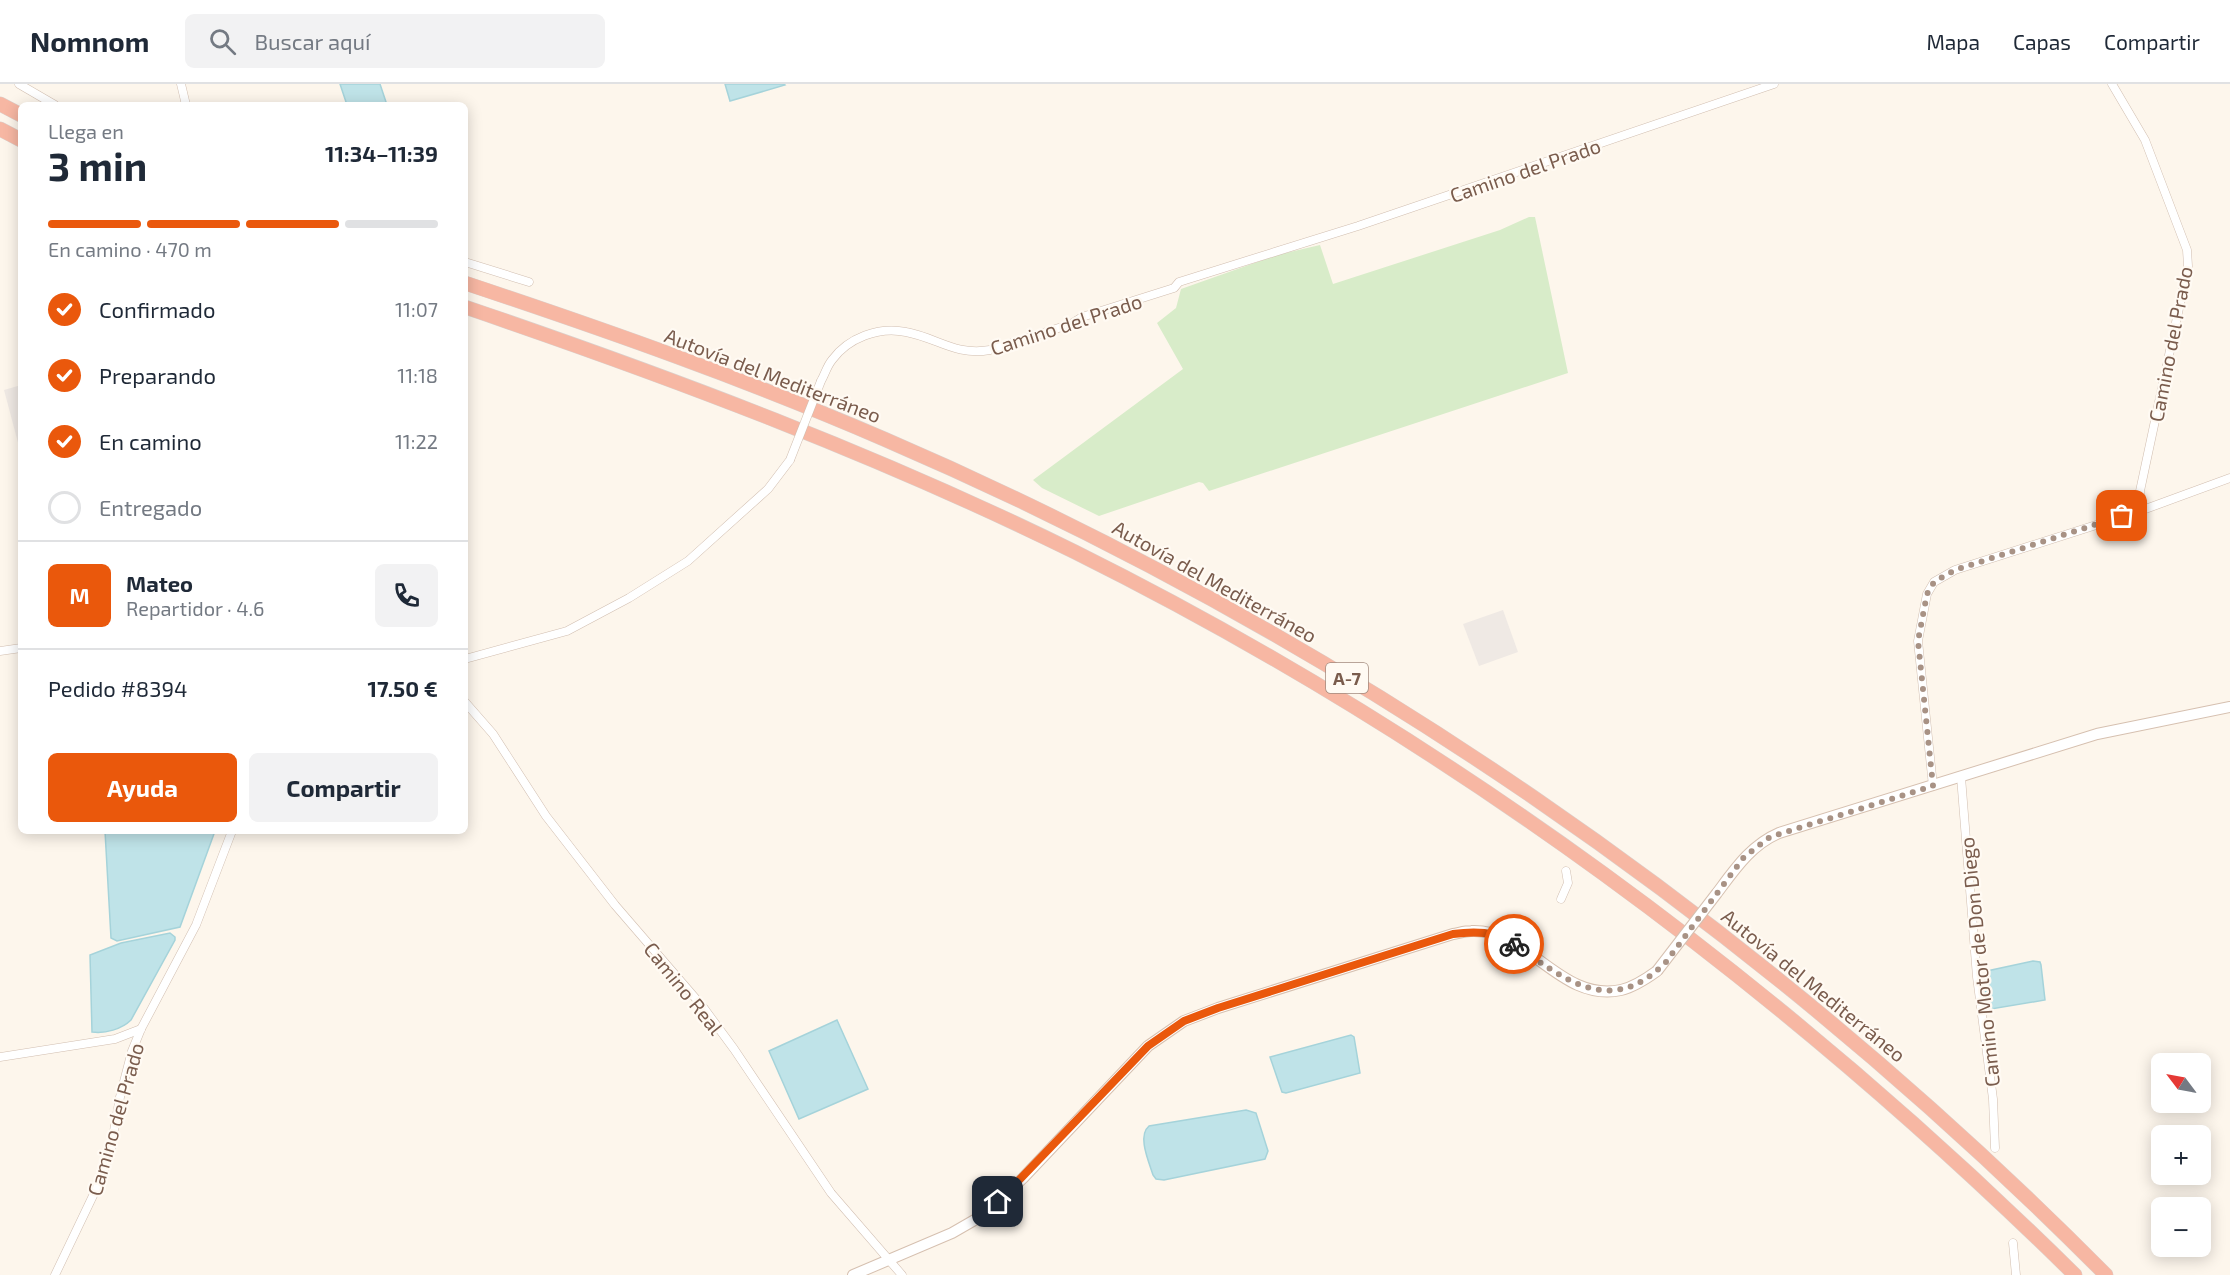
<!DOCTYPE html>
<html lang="es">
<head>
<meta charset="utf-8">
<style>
  :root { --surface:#fff; --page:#f2f2f3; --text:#1f2937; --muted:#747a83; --line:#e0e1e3; --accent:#ea580c }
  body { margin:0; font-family:"Exo 2",sans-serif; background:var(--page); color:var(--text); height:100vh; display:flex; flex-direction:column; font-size:22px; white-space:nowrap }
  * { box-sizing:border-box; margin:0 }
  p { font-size:20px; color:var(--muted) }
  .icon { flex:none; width:33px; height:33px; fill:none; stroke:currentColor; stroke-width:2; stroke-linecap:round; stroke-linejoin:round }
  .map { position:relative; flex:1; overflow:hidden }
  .side { position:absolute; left:18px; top:18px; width:450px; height:732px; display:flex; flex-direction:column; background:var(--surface); border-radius:9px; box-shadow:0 3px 15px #0003 }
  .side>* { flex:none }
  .needle { width:39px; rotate:302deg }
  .buttons { position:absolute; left:2151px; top:969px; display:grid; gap:12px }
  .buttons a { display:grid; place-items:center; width:60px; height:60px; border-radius:9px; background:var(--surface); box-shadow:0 3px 15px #0003; font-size:30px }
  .pin { position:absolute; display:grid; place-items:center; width:51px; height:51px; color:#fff; margin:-26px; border-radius:12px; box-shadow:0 3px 9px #0006 }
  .courier { position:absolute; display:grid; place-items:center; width:60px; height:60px; margin:-30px; border:4px solid #ea580c; border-radius:50%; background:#fff; color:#222; box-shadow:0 2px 8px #0007 }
  .summary em { font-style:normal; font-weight:700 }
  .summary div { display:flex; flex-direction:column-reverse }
  .summary { display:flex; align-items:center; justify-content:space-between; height:102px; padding:0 30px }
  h1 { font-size:39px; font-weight:700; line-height:45px }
  .bar { display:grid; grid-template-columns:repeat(4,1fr); gap:9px 6px; align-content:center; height:72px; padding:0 30px }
  .bar i { height:8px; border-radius:4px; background:var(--line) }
  .bar .selected { background:var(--accent) }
  .bar p { grid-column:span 4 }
  .line { display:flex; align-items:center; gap:15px; padding:0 30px; border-top:2px solid var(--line) }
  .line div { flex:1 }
  .round { display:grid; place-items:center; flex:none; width:63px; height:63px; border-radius:9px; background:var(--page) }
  ol { padding:0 30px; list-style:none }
  li { display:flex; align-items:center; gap:18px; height:66px }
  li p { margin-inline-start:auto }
  li .icon { padding:6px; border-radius:50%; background:var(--accent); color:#fff; stroke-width:4 }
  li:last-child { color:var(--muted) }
  li i { width:33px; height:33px; border:3px solid var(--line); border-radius:50% }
  .button { display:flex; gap:12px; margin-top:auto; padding:12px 30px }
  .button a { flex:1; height:69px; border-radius:9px; background:var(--accent); color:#fff; font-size:24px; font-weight:700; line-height:69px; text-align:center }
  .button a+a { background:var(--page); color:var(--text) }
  header { display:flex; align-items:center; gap:36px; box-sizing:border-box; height:84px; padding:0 30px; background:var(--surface); border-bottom:2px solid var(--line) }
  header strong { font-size:28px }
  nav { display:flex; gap:33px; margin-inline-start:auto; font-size:21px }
  .search { width:420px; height:54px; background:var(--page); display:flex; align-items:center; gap:15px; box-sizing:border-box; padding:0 21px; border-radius:9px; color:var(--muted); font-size:22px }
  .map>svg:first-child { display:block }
  .industrial { fill:#efe9e4 }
  .green { fill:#d8ecc9 }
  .water { fill:#bfe3e8; stroke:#a5d3da; stroke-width:1.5 }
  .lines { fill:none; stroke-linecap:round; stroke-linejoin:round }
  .minor-casing { stroke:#d1beb0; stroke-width:9 }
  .secondary-casing { stroke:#d6c0b0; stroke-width:12 }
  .motorway-casing { stroke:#dad1cd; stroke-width:15 }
  .minor { stroke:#fff; stroke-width:8 }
  .secondary { stroke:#fff; stroke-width:10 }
  .motorway { stroke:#f7b7a3; stroke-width:14 }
  .minor-bridge-casing { stroke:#d1beb0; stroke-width:9; stroke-linecap:butt }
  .secondary-bridge-casing { stroke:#d6c0b0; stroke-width:12; stroke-linecap:butt }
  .minor-bridge { stroke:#fff; stroke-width:8 }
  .secondary-bridge { stroke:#fff; stroke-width:10 }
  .done { stroke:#a89285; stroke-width:6; stroke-dasharray:0 10.8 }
  .route { stroke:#ea580c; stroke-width:8 }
  .labels { text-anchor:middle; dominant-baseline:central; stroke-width:4.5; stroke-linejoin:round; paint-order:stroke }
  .shield { fill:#fffaf3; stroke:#a28b7f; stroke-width:1.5 }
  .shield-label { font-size:18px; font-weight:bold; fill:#7a5c4d }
  .street-label { font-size:20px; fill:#7a5c4d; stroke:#fffaf3 }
</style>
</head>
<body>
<header>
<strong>Nomnom</strong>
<div class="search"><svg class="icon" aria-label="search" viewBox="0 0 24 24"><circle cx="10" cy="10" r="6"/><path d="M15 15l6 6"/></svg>Buscar aquí</div>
<nav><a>Mapa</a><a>Capas</a><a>Compartir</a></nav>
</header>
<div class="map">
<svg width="2230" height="1191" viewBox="0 0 2230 1191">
  <rect width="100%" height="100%" fill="#fdf6ec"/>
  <g class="industrial">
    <path d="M21,301V370L4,306Z"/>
    <path d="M1503,526L1518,568L1479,582L1463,540Z"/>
  </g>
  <path class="green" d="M1529,133H1535L1568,289L1212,406L1209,407L1203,399L1199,398L1099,432L1042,404L1033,396L1183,285L1157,239L1176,224L1181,205L1277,171L1320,161L1333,200L1500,146Z"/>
  <g class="water">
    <path d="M340,0H380L387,21H347Z"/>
    <path d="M725,0H784L785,1L730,17Z"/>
    <path d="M105,747H215L180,843L117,857L111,854Z"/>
    <path d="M170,849L175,853V856L131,936C122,945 105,950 92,948L90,871L121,859Z"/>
    <path d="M2033,877L2040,878L2041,881L2045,916L1991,925C1985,915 1983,897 1987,887Z"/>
    <path d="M837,936L868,1005L799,1035L769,967Z"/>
    <path d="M1351,951L1354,953L1360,989L1286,1009L1282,1008L1270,973Z"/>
    <path d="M1246,1026L1256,1029L1268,1067L1265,1075L1164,1096L1156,1095L1153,1091C1149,1078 1137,1052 1149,1042Z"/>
  </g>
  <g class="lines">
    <g class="minor-casing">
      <g id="minor">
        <path d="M19,0L55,21"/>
        <path d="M181,0L186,21"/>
        <path d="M2112,0L2145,56L2187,166L2188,182L2140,407V427"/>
        <path d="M465,178L529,198"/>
        <path d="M821,297C825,290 827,282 832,276C848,254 879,242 906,248C938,254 955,272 990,266L1071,240L1082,233L1174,204L1179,198L1358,142L1774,0"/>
        <path d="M0,567L21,564"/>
        <path d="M465,575L567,547L629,514L688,477L768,405L790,376"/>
        <path d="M465,618L493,650L546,732L615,821L703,923L734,965L831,1109L902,1191"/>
        <path d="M1961,693L1977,893L1993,1015L1995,1064"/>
        <path d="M1933,702L1918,557L1927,510L1934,498L1955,486L2140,427L2230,394"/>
        <path d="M1561,815L1568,799L1566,787"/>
        <path d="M0,973L115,955L141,945"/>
        <path d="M2013,1159L2016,1191"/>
        <path d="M55,1191L101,1095L111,1064L120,1013L132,967L141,945L196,841L232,747"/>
      </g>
    </g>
    <g class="secondary-casing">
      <g id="secondary">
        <path d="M1717,809C1735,785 1751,761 1779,749L2097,650L2230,623"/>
        <path d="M853,1191L952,1149L985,1130L1023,1094L1148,962L1184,937L1218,924L1453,850C1459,849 1465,847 1471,847C1528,844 1560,919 1621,906C1634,903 1646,895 1657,887"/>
      </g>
    </g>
    <g class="motorway-casing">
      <g id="motorway">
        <path d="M0,20L21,31"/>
        <path d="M0,45L21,56"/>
        <path d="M465,199C606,246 748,296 884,355C1340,551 1757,839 2106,1191"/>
        <path d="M465,223C673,294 878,371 1075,468C1445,652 1781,901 2075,1191"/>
      </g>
    </g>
    <use href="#minor" class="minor"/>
    <use href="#secondary" class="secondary"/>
    <use href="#motorway" class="motorway"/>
    <g class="minor-bridge-casing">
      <path id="minor-bridge" d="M790,376L821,297"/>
    </g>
    <g class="secondary-bridge-casing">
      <path id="secondary-bridge" d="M1657,887L1717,809"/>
    </g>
    <use href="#minor-bridge" class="minor-bridge"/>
    <use href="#secondary-bridge" class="secondary-bridge"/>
  </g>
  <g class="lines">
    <path class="done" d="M1514,860C1565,896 1611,934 1666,878L1744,773L1770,753L1933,702L1918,557L1927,510L1934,498L1955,486L2122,432"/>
    <path class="route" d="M998,1118L1148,962L1184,937L1218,924L1453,850C1474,847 1495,847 1514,860"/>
  </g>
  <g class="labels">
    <rect class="shield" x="1326" y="579" width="42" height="30" rx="4.5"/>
    <g class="shield-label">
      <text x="1347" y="594">A-7</text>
    </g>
    <g class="street-label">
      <text transform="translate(1525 86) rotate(-19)">Camino del Prado</text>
      <text transform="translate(1066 240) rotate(-18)">Camino del Prado</text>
      <text transform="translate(2170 260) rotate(-79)">Camino del Prado</text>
      <text transform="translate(773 291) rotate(21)">Autovía del Mediterráneo</text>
      <text transform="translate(1215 497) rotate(29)">Autovía del Mediterráneo</text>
      <text transform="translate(1979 878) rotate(-96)">Camino Motor de Don Diego</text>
      <text transform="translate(1814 901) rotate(39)">Autovía del Mediterráneo</text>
      <text transform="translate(684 904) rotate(51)">Camino Real</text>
      <text transform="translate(115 1035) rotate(-74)">Camino del Prado</text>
    </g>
  </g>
</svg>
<div class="buttons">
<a><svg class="needle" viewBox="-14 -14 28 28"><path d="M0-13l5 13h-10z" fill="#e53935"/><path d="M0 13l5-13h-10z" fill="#747a83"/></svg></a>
<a>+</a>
<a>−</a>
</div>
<div class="pin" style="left:2122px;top:432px;background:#ea580c"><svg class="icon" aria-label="bag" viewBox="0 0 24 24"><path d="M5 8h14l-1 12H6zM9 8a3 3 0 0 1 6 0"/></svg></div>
<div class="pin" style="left:998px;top:1118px;background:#1f2937"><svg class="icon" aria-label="home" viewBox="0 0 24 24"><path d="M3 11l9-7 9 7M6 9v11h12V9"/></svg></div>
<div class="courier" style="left:1514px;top:860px"><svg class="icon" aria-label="bike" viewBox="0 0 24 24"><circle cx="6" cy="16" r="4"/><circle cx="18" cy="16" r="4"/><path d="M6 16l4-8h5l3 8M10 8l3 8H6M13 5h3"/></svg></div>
<section class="side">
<div class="summary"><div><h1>3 min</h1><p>Llega en</p></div><em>11:34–11:39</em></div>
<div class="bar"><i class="selected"></i><i class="selected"></i><i class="selected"></i><i></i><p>En camino · 470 m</p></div>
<ol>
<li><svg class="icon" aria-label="check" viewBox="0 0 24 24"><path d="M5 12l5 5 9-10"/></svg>Confirmado<p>11:07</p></li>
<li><svg class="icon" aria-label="check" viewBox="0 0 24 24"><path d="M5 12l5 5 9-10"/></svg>Preparando<p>11:18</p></li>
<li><svg class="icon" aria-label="check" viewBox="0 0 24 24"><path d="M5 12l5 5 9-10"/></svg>En camino<p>11:22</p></li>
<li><i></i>Entregado</li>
</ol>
<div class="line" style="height:108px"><b class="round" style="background:var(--accent);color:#fff">M</b><div><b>Mateo</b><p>Repartidor · 4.6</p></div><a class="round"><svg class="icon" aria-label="phone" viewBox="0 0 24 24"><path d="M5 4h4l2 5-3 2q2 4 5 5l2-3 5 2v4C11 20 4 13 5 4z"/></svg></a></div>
<div class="line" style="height:78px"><div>Pedido #8394</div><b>17.50 €</b></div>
<div class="button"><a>Ayuda</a><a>Compartir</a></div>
</section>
</div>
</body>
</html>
